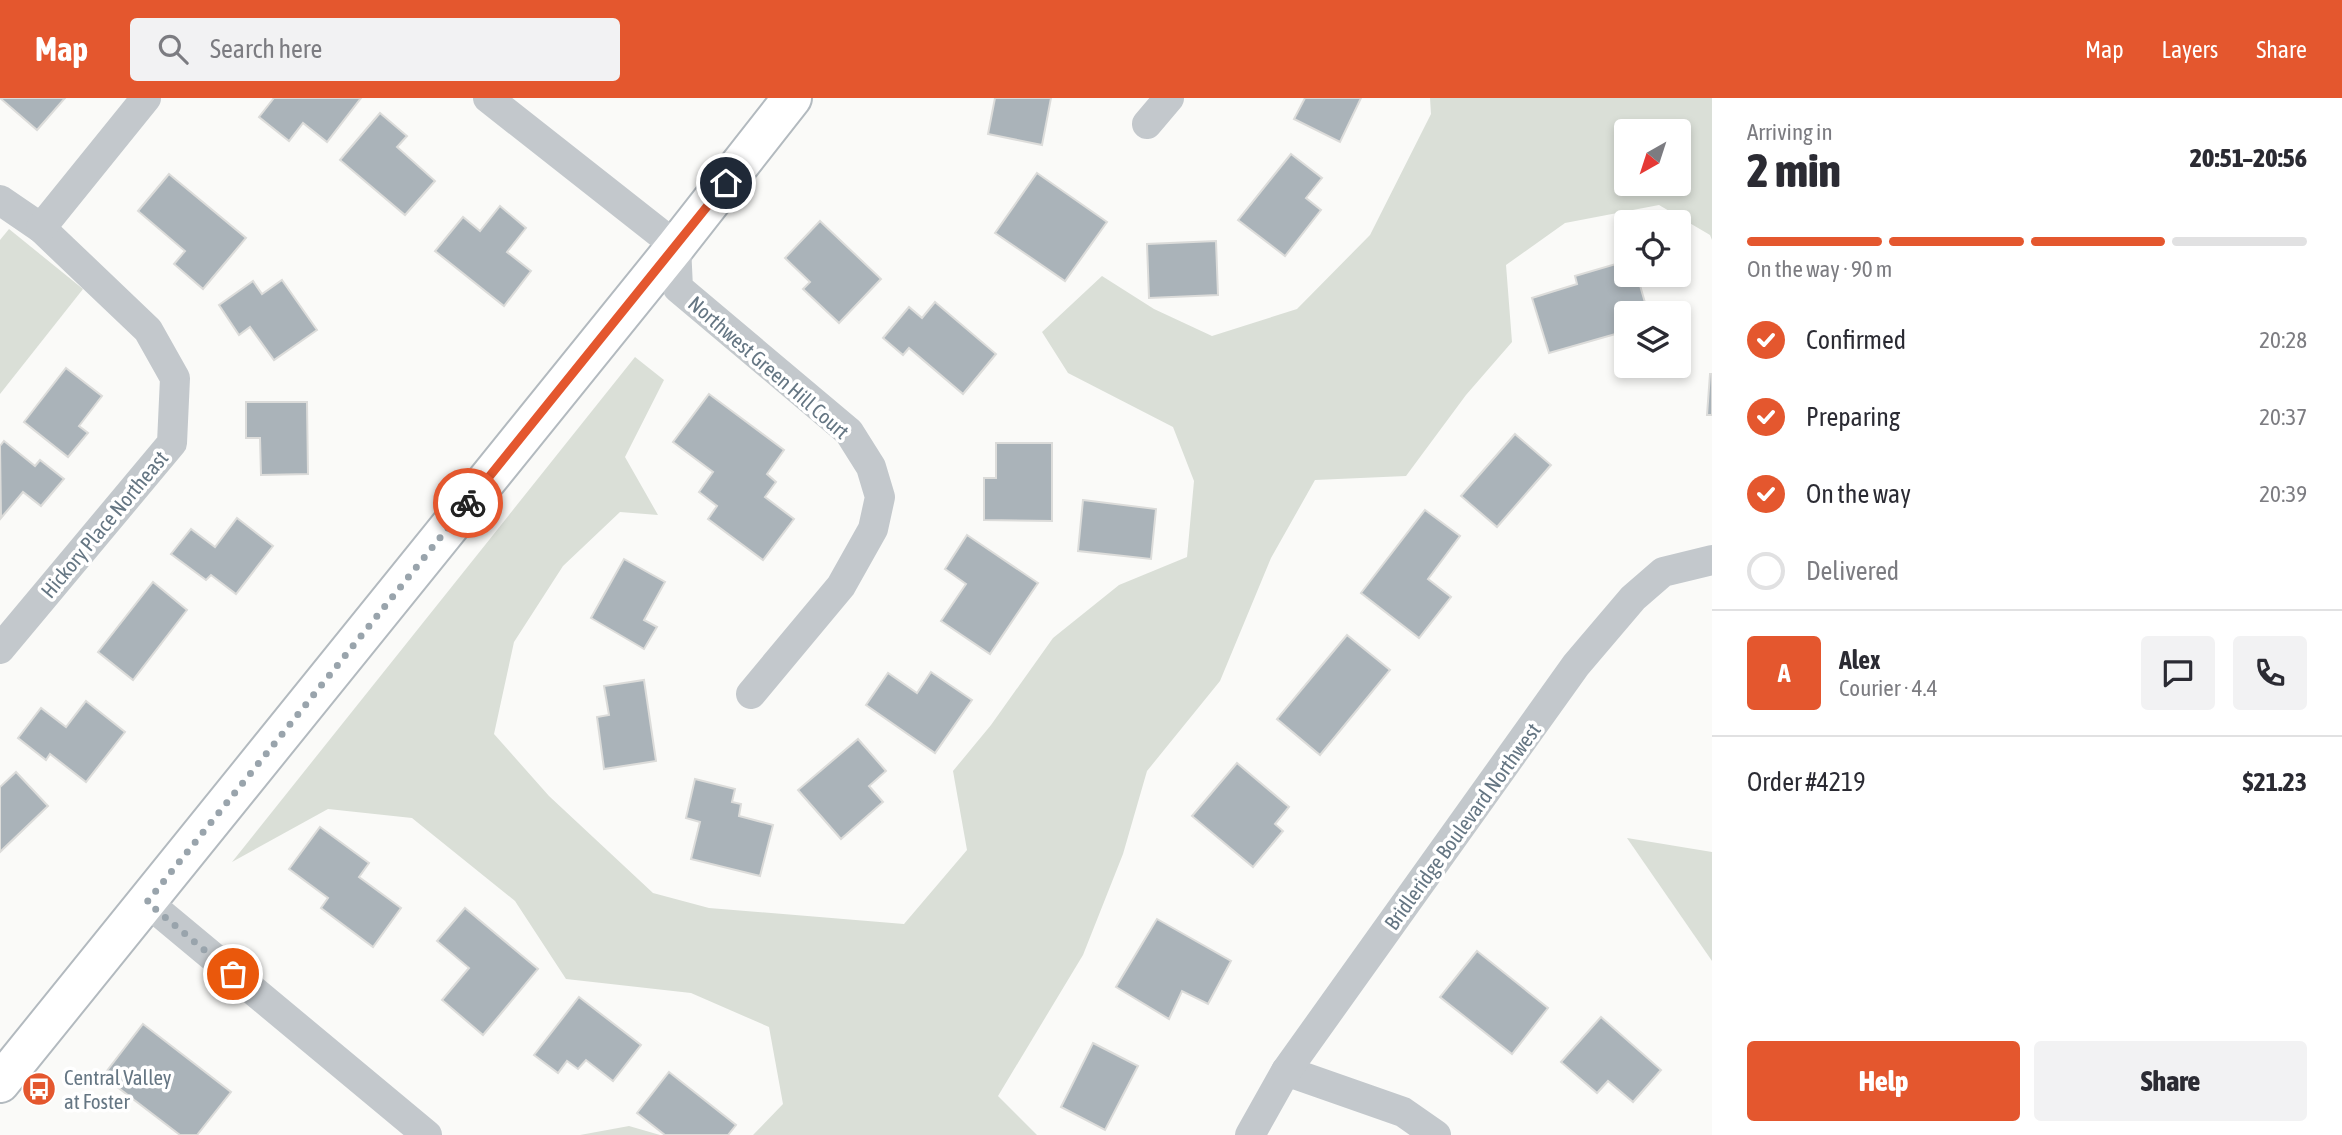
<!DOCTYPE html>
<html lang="en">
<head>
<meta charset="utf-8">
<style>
  :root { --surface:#fff; --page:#f2f2f3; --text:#2b2b33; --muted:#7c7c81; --line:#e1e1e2; --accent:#e4572e }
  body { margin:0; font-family:"Asap Condensed",sans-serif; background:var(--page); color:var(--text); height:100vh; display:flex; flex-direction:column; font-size:26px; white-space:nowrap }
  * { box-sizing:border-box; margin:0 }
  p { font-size:23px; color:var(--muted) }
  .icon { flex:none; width:38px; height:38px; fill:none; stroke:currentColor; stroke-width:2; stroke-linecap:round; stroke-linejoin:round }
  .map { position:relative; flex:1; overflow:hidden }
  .side { display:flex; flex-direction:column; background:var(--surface); width:630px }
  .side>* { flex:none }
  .needle { width:46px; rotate:219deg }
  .tools { position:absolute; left:1614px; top:21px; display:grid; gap:14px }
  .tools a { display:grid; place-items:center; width:77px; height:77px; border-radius:7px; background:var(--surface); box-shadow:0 4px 10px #0003; font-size:35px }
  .pin { position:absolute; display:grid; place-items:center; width:60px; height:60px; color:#fff; margin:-30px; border:4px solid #fff; border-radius:50%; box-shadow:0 2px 7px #0007 }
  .courier { position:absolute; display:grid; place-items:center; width:70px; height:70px; margin:-35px; border:5px solid #e4572e; border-radius:50%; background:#fff; color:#222; box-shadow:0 2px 9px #0007 }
  .overview em { font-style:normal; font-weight:800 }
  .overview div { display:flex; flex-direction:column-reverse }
  .overview { display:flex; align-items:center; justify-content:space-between; height:119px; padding:0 35px }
  h1 { font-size:46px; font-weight:800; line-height:52px }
  .bar { display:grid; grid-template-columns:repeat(4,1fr); gap:10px 7px; align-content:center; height:84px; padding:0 35px }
  .bar i { height:9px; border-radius:5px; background:var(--line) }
  .bar .current { background:var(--accent) }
  .bar p { grid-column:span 4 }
  .line { display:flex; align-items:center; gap:18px; padding:0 35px; border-top:2px solid var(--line) }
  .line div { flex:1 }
  .round { display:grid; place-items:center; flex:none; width:74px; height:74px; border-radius:7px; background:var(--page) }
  ol { padding:0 35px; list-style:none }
  li { display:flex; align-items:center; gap:21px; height:77px }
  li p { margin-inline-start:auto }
  li .icon { padding:7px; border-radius:50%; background:var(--accent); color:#fff; stroke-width:4 }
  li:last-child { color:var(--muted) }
  li i { width:38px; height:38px; border:4px solid var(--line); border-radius:50% }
  .action { display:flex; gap:14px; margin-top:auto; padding:14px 35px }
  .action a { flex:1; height:80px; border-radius:7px; background:var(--accent); color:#fff; font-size:28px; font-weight:800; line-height:80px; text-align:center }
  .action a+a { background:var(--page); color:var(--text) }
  header { display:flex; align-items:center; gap:42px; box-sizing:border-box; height:98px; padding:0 35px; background:var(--accent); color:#fff }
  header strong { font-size:33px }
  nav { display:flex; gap:38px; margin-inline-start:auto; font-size:24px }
  .search { width:490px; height:63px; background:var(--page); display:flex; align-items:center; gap:18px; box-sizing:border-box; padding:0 24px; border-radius:7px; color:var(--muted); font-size:26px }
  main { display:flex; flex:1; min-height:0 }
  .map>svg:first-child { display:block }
  .green { fill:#dadfd7; fill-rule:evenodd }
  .building { fill:#aab3b9; stroke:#dcdcda; stroke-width:2 }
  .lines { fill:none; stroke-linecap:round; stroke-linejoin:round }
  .secondary-casing { stroke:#b3babf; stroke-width:42 }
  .minor { stroke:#c3c8cc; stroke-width:30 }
  .secondary { stroke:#fff; stroke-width:38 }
  .done { stroke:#99a4ac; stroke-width:7; stroke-dasharray:0 12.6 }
  .route { stroke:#e4572e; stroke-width:9 }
  .labels { text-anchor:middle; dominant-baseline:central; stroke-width:7; stroke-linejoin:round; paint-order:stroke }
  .street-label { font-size:21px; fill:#657683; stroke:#fff }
  .poi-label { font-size:21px; fill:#657683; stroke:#fff; text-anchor:start }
</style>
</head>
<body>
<header>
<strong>Map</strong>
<div class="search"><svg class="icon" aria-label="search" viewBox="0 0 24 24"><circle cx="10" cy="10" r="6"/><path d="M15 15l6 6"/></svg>Search here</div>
<nav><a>Map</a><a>Layers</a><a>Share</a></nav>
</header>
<main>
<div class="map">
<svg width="1712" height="1037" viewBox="0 0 1712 1037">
  <rect width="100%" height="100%" fill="#fafaf8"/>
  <g class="green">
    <path d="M1430,0H1712V142L1710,137L1659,107L1565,125L1506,167L1512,244L1466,297L1406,378L1315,382L1271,460L1220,583L1147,673L1123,756L1083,857L998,998L1037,1037H753L783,1006L769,929L691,895L566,881L515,803L412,720L328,711L232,764L635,259L664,282L625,359L658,417L620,414L563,468L514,544L494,636L549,698L653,795L709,810L904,826L967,752L953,673L991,627L1053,540L1119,487L1187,459L1194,383L1173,329L1068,275L1042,234L1102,178L1154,211L1212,238L1297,211L1370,137L1431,16ZM1678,33V86H1626V33Z"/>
    <path d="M9,131L83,191L0,296V142Z"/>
    <path d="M1627,740L1712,754V863Z"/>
    <path d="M629,1028L660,1037H580Z"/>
  </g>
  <g class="building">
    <path d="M0,0H65L37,32Z"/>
    <path d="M274,0H361L327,44L303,25L289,43L259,19Z"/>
    <path d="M995,0H1051L1042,47L988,36Z"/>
    <path d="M1305,0H1361L1340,44L1294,21Z"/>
    <path d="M380,15L407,38L397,49L435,83L405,117L340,62Z"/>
    <path d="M1291,56L1322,80L1306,100L1321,112L1285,158L1238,122Z"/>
    <path d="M1037,75L1107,124L1065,183L995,135Z"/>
    <path d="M169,76L246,140L203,191L174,166L185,153L138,113Z"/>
    <path d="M500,108L526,130L507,154L531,173L504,208L435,153L463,119L480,133Z"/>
    <path d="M820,123L881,181L839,225L803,191L810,184L785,160Z"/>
    <path d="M1216,143L1218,197L1149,200L1147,146Z"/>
    <path d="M1626,163V177H1637L1648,215H1626V233L1549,255L1532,200L1577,186L1575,178Z"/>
    <path d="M282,182L317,232L274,262L250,229L239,237L219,207L253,183L262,196Z"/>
    <path d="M935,204L996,256L963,296L909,250L903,257L883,240L909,209L922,220Z"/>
    <path d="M66,270L102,298L79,328L88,335L68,359L24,324Z"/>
    <path d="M1710,276H1712V317H1707Z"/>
    <path d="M709,296L784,352L767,376L776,384L765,399L794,421L763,462L708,421L717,408L699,394L713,374L673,344Z"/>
    <path d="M246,304H307L308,376L261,377L260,340H246Z"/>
    <path d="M1515,336L1551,367L1497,429L1461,398Z"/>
    <path d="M4,343L35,368L40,362L64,381L41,408L23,394L1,420L0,348Z"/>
    <path d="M996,345H1052V423L984,422V380H996Z"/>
    <path d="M1083,402L1156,411L1151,461L1078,453Z"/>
    <path d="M1425,412L1460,438L1428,481L1451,499L1419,540L1361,495Z"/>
    <path d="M237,420L273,448L236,496L211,477L206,482L171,456L191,431L215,449Z"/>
    <path d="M967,437L1038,485L990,556L941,523L966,486L945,471Z"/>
    <path d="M624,461L665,484L644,522L657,529L644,551L591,520Z"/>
    <path d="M153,484L187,512L133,582L98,554Z"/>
    <path d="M1347,537L1390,572L1320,657L1277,621Z"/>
    <path d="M931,574L972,602L935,655L866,607L888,575L917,595Z"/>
    <path d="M644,582L656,663L604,671L597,619L609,617L604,588Z"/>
    <path d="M86,603L125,634L86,684L50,656L46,662L18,640L41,610L66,629Z"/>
    <path d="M858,641L886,673L869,688L883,704L841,741L798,692Z"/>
    <path d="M1237,665L1289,709L1275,726L1283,733L1253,769L1192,718Z"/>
    <path d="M16,674L48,708L0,754V689Z"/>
    <path d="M695,681L735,691L732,704L741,706L739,718L773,727L760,778L691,761L700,724L686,720Z"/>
    <path d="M320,729L369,765L359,779L401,810L373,849L321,810L328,800L289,771Z"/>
    <path d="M465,810L538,871L483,937L442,902L469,870L437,843Z"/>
    <path d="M1157,821L1231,863L1208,906L1182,893L1169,921L1116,889Z"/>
    <path d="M1477,853L1548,910L1512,956L1440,899Z"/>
    <path d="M579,899L641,947L613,983L586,962L578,971L567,963L558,975L534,957Z"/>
    <path d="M1601,919L1661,972L1633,1004L1608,983L1597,995L1561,964Z"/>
    <path d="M143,926L231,994L197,1037H180L103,978Z"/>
    <path d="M1093,945L1138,968L1105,1032L1061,1009Z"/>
    <path d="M669,974L736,1027L728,1037H665L637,1015Z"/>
  </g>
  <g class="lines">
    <g class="secondary-casing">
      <path id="secondary" d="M0,985L676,148L792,0"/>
    </g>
    <g class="minor">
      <path d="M488,0L676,148L678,190L849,334L871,369L880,399L873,431L841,488L751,596"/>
      <path d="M1147,26L1169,0"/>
      <path d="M0,102L41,130L148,232L175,280L172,345L0,551"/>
      <path d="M41,130L146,0"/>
      <path d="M147,804L427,1037"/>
      <path d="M1286,973L1403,1014L1436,1037"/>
      <path d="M1250,1037L1286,973L1576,567L1633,500L1663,474L1712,462"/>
    </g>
    <use href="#secondary" class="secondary"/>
  </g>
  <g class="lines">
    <path class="done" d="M233,876L147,804L468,405"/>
    <path class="route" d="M468,405L726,85"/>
  </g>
  <defs>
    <g id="bus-disc" transform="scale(1.75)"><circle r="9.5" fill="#e4572e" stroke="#fff"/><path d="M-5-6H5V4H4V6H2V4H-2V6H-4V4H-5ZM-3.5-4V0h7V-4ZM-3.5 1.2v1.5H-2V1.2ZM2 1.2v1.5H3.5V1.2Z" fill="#fff"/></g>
  </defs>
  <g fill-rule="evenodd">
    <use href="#bus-disc" x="39" y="991"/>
  </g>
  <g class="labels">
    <g class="street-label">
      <text transform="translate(769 269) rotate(41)">Northwest Green Hill Court</text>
      <text transform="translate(104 426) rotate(-50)">Hickory Place Northeast</text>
      <text transform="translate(1462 728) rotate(-54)">Bridleridge Boulevard Northwest</text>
    </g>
    <g class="poi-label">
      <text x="64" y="979">Central Valley<tspan x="64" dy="24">at Foster</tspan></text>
    </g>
  </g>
</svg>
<div class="tools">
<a><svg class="needle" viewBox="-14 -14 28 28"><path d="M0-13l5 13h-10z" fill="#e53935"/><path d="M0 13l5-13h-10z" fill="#7c7c81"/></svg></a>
<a><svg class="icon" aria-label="locate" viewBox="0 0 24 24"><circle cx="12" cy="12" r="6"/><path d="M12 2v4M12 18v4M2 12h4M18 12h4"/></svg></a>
<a><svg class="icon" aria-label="layers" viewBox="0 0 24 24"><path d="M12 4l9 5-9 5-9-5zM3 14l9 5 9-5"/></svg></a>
</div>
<div class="pin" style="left:233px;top:876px;background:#ea580c"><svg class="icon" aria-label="bag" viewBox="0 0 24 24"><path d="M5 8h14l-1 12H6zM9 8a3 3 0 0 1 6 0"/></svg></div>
<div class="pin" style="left:726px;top:85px;background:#1f2937"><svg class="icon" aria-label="home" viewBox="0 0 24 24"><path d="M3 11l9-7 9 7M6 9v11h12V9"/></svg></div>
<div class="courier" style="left:468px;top:405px"><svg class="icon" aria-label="bike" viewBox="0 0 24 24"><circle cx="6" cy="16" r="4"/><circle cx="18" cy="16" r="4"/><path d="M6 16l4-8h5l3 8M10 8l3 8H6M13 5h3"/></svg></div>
</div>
<section class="side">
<div class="overview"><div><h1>2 min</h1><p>Arriving in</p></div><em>20:51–20:56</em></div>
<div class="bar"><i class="current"></i><i class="current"></i><i class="current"></i><i></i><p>On the way · 90 m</p></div>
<ol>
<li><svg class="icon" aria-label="check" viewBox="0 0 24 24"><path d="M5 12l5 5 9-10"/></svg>Confirmed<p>20:28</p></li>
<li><svg class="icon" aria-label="check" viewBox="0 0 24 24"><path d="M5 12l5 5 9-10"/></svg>Preparing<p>20:37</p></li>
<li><svg class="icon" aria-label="check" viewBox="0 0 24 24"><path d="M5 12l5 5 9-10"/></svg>On the way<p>20:39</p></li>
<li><i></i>Delivered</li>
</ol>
<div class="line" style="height:126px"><b class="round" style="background:var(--accent);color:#fff">A</b><div><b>Alex</b><p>Courier · 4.4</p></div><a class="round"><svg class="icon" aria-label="chat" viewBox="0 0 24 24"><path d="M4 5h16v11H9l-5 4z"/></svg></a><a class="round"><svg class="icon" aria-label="phone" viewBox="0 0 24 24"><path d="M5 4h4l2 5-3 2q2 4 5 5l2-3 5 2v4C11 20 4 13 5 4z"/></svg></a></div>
<div class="line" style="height:91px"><div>Order #4219</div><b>$21.23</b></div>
<div class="action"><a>Help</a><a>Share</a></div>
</section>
</main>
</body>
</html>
